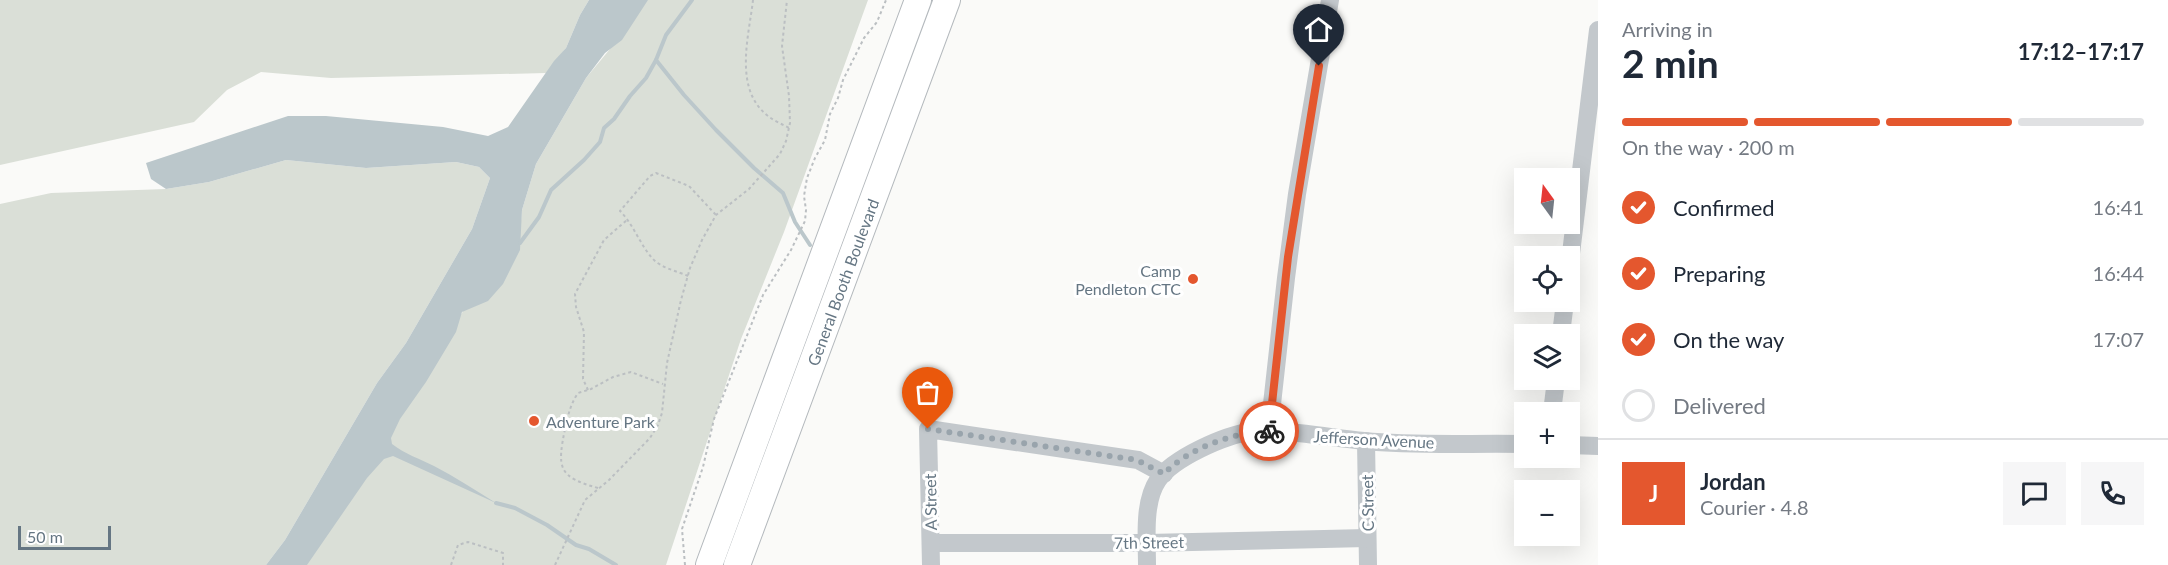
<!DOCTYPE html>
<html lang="en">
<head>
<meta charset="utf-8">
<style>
  :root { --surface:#fff; --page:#f6f6f7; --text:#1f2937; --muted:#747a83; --line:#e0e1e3; --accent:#e4572e }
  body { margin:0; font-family:Lato,sans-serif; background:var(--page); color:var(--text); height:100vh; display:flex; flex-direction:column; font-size:22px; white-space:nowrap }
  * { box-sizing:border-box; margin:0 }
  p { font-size:20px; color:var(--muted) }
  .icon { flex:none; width:33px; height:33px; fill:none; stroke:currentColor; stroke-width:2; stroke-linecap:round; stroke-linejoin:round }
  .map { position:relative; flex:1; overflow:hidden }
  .sheet { display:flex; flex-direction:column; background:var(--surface); width:570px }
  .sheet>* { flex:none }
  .needle { width:39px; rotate:345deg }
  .fabs { position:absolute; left:1514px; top:168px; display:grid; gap:12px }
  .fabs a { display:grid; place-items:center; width:66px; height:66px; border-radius:0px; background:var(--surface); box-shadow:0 6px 24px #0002; font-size:30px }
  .scale { position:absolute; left:18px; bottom:15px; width:93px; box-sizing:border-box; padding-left:6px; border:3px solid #657683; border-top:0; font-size:16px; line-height:21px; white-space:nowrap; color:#657683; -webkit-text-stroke:4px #fff; paint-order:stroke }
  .pin { position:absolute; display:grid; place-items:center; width:51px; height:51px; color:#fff; margin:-62px -26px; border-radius:50% 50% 50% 0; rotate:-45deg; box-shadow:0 0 6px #0007 }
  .pin .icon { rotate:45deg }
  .courier { position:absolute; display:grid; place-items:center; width:60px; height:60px; margin:-30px; border:4px solid #e4572e; border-radius:50%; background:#fff; color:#222; box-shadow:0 2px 8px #0007 }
  .head em { font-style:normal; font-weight:700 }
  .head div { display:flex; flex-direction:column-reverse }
  .head { display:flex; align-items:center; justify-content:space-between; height:102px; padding:0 24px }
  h1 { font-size:39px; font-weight:700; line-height:45px }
  .bar { display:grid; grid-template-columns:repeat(4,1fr); gap:9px 6px; align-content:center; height:72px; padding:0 24px }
  .bar i { height:8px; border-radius:4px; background:var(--line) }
  .bar .selected { background:var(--accent) }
  .bar p { grid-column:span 4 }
  .line { display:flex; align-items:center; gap:15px; padding:0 24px; border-top:2px solid var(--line) }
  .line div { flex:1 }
  .round { display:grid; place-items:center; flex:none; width:63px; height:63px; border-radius:0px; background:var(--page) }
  ol { padding:0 24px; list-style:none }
  li { display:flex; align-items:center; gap:18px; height:66px }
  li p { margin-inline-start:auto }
  li .icon { padding:6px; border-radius:50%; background:var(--accent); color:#fff; stroke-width:4 }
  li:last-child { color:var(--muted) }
  li i { width:33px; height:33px; border:3px solid var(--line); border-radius:50% }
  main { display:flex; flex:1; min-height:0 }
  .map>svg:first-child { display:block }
  .green { fill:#dadfd7 }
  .water { fill:#bbc7cb }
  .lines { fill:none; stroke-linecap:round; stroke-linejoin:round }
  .stream { stroke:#bbc7cb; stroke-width:4 }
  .highway-casing { stroke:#b4b9bd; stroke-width:28 }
  .path { stroke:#bbbfc2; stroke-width:2; stroke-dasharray:3 3; stroke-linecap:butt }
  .minor { stroke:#c3c8cc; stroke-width:18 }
  .highway { stroke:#fff; stroke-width:26 }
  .done { stroke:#99a4ac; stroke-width:6; stroke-dasharray:0 10.8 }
  .route { stroke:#e4572e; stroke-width:8 }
  .poi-dot { fill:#e4572e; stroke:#fff; stroke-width:2 }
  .labels { text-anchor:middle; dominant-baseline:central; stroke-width:6; stroke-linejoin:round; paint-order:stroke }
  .poi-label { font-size:16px; fill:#657683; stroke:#fff; text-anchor:end }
  .street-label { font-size:16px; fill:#657683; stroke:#fff }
</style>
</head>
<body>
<main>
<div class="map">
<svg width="1598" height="565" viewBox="0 0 1598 565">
  <rect width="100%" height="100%" fill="#fafaf8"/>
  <g class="green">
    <path d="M0,0H589L580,15L566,48L546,73L331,78L261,72L227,90L194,122L0,165Z"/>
    <path d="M632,0H868L784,232L741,339L666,565H300L521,221L522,210L536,164L586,78L610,49Z"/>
    <path d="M286,160L366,168L456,162L479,167L490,178L472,229L406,343L377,383L285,540L266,565H0V204L51,193L166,189L209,182Z"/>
  </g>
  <path class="water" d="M589,0H648L622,40L605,53L586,78L536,164L522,210L520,250L503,284L488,301L462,312L456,332L426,382L400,419L391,438L392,444C405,454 420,459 434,466C455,477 475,490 496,503L393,456L384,459L367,478L307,565H266L285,540L377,383L406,343L472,229L490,178L479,167L456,162L366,168L286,160L209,182L166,189L151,179L146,163L288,116H326L443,127L488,136L508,127L554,61L566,48L580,15Z"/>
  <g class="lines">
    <g class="stream">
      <path d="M692,0L666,35L656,60L684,95L716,130L754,168L783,193L795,222L810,245"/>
      <path d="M520,243L539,217L551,190L584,160L600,142L604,128L614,119L630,96L646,78L656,60"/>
      <path d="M496,503L515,508L547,525L576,545L589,549L616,565"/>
    </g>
    <g class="highway-casing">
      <g id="highway">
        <path d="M709,565L918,0"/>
        <path id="s1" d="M737,565L947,0"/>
      </g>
    </g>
    <g class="path">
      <path d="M753,0C749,36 733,89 768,116C774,121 782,124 789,128"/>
      <path d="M688,276C677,271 661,268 653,259C640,245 634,225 620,211L650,176L656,173L689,186L716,215"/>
      <path d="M588,390L583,379L584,332L576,307L575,294L604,240L628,219"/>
      <path d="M598,488C558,477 557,468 565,429C568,416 570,405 578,393L591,389L613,377L631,372L663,384"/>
      <path d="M451,565L458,545L468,542L503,553V565"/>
      <path d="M555,565L585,500L609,480L650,438L658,425L662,413L667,363L681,300L690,268L702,240L716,215L749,189L780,154L786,141L790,123L789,96L782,46L787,0"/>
      <path d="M685,565L682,529L703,467L714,419L763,295L791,250L805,221L806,210L804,196L807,178L815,158L825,140L830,114L838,98L843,80L864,38L877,22L886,0"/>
    </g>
    <g class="minor">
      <path d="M1569,270L1598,30"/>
      <path d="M1561,334L1565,302"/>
      <path d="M1552,412L1556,380"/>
      <path d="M1269,431L1286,278L1297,194L1330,0"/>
      <path d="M1366,441L1368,565"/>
      <path d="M1569,445L1598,446"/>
      <path d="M931,543H1147L1367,538"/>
      <path d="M931,565L928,429L1138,460L1164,474"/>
      <path d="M1147,565C1147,539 1143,502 1158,480C1173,458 1225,435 1250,432C1282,428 1330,438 1364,441C1417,446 1471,443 1524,444"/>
    </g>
    <use href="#highway" class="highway"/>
  </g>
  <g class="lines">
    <path class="done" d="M928,429L1137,460L1164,474C1188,448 1235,432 1269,431"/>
    <path class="route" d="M1269,431L1288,257L1319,66"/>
  </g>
  <g class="poi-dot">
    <circle cx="1193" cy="279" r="6"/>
    <circle cx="534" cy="421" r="6"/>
  </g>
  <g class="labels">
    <g class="poi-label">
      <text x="1181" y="270">Camp<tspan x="1181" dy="18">Pendleton CTC</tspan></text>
      <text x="546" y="421" text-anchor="start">Adventure Park</text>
    </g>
    <g class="street-label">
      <text stroke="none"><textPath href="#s1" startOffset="302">General Booth Boulevard</textPath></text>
      <text transform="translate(1374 439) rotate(3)">Jefferson Avenue</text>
      <text transform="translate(930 502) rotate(-91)">A Street</text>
      <text transform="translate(1367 503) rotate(-91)">C Street</text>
      <text transform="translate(1149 542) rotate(-1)">7th Street</text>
    </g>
  </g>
</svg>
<div class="fabs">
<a><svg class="needle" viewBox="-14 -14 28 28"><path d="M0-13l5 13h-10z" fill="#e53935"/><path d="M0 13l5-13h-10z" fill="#747a83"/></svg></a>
<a><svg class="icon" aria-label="locate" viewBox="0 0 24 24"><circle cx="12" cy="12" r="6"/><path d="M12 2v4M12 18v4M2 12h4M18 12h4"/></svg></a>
<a><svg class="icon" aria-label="layers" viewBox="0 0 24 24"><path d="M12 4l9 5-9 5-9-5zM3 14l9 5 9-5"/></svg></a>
<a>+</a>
<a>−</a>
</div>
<div class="scale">50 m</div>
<div class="pin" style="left:928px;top:429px;background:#ea580c"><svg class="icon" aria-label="bag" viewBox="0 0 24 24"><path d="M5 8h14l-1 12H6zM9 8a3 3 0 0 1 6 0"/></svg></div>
<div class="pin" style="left:1319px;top:66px;background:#1f2937"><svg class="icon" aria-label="home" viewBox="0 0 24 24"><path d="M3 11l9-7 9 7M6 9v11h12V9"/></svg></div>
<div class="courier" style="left:1269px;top:431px"><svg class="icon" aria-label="bike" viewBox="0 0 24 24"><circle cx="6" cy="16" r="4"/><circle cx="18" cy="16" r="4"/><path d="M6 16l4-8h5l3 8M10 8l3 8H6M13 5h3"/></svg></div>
</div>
<section class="sheet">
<div class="head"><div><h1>2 min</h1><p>Arriving in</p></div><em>17:12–17:17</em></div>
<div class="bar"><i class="selected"></i><i class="selected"></i><i class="selected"></i><i></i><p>On the way · 200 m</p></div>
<ol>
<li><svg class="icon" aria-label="check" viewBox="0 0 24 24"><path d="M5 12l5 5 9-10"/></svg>Confirmed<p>16:41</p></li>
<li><svg class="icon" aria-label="check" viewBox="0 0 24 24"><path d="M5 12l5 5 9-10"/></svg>Preparing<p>16:44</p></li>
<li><svg class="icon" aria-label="check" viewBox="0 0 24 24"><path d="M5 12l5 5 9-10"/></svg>On the way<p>17:07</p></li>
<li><i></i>Delivered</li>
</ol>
<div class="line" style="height:108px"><b class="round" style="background:var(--accent);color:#fff">J</b><div><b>Jordan</b><p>Courier · 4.8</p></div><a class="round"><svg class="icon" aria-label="chat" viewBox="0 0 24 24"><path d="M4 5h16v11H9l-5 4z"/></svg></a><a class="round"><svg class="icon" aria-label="phone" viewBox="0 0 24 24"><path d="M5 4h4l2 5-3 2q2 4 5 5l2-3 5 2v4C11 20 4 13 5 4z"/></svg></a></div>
</section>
</main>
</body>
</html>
